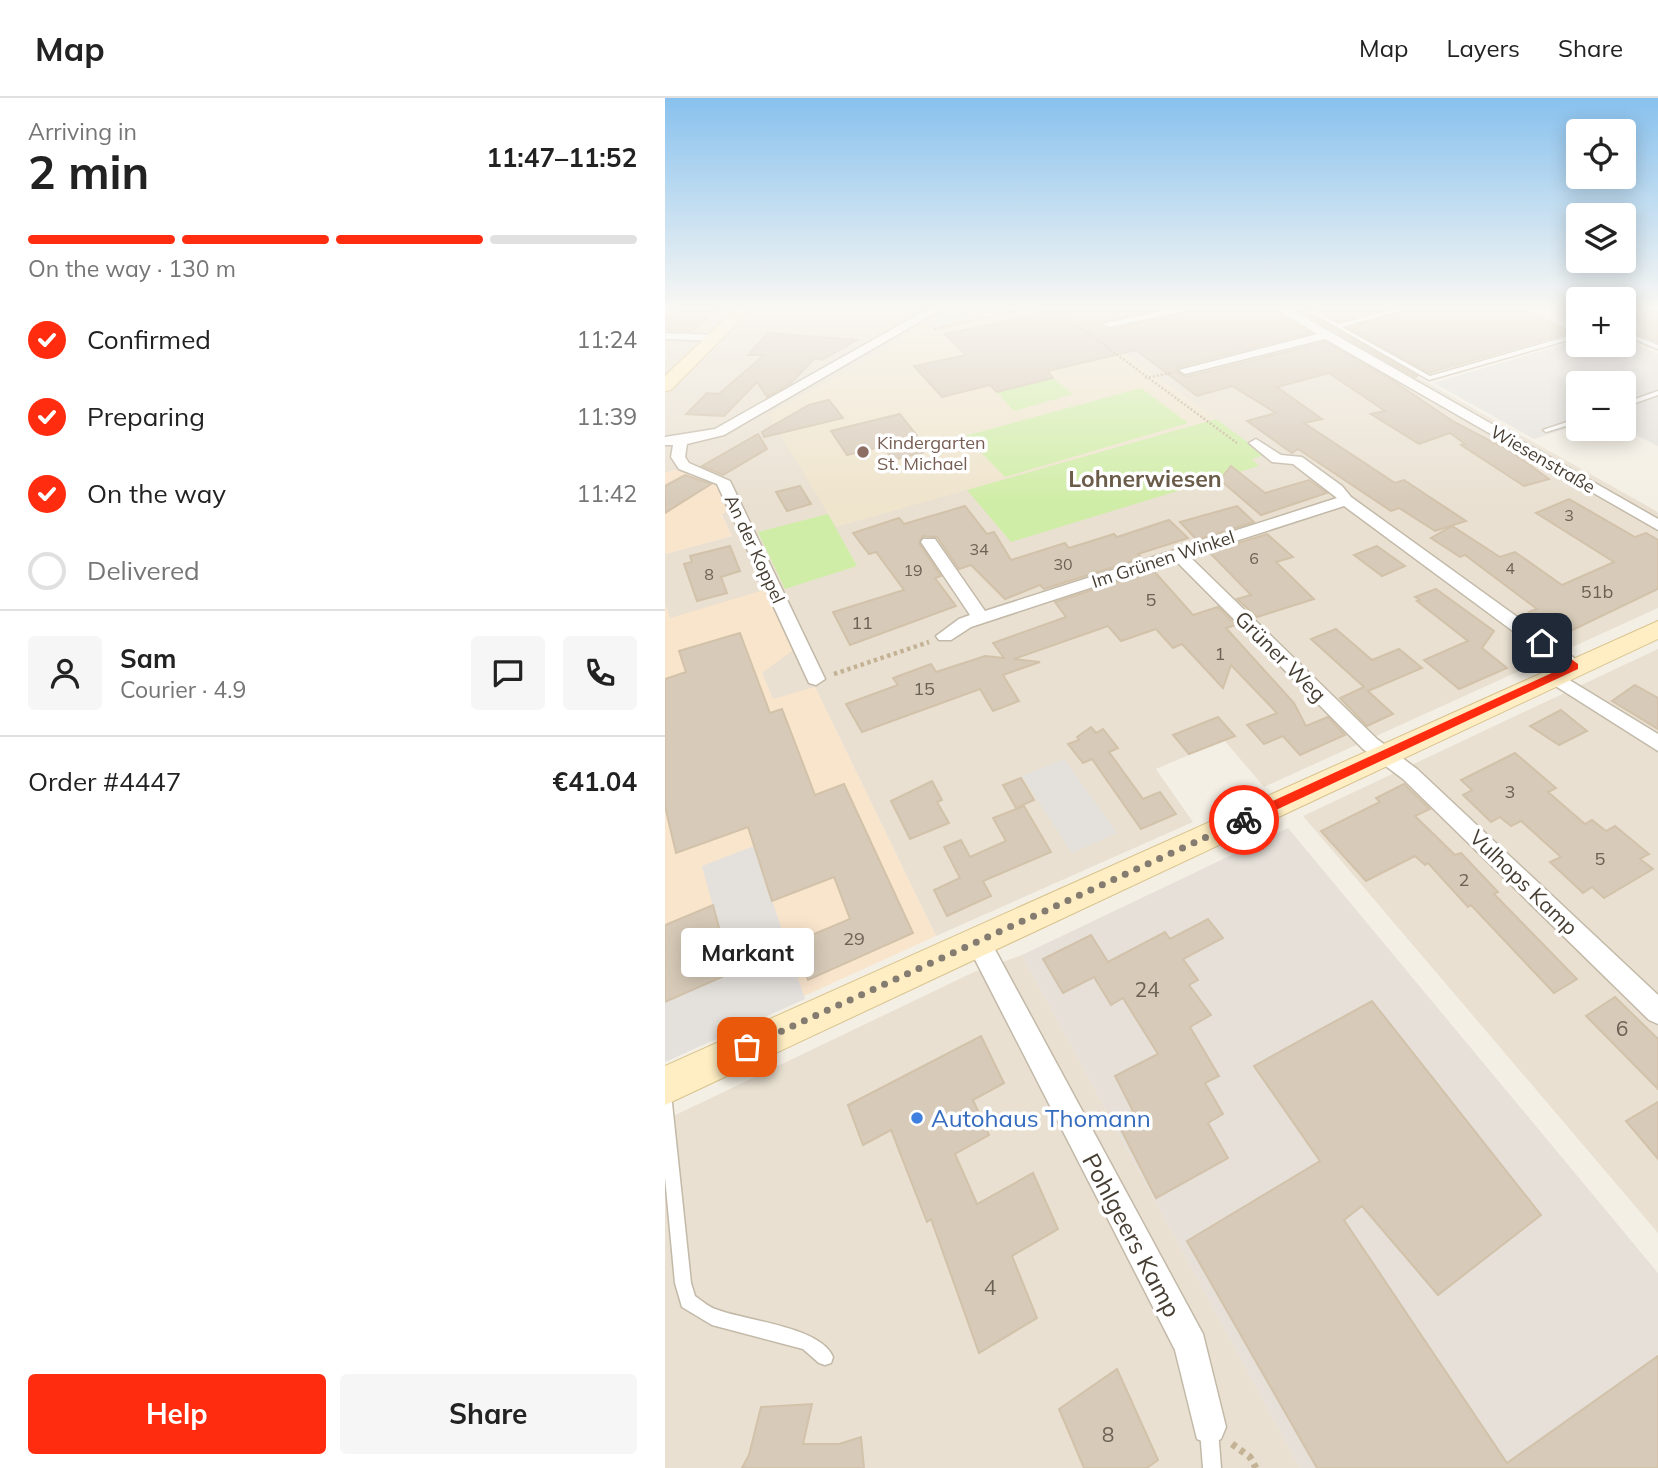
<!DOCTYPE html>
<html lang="en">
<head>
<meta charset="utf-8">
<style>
  :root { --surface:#fff; --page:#f6f6f6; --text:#222; --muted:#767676; --line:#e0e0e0; --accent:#ff2c10 }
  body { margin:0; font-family:Mulish,sans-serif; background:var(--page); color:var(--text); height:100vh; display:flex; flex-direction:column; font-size:26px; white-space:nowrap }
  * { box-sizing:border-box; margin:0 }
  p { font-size:23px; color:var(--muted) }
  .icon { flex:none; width:38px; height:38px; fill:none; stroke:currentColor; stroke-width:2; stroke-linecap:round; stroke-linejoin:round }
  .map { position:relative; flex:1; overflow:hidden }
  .side { display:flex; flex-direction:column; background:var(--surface); width:665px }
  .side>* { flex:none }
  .fabs { position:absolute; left:901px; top:21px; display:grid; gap:14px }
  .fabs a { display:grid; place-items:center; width:70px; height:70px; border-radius:7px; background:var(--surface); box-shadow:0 4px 18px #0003; font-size:35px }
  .pin { position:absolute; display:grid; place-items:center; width:60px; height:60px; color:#fff; margin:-30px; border-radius:14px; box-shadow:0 4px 10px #0006 }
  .courier { position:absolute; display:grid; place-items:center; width:70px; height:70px; margin:-35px; border:5px solid #ff2c10; border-radius:50%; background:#fff; color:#222; box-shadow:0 2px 9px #0007 }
  .bubble { position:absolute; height:49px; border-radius:7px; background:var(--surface); box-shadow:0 4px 18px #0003; font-size:23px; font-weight:700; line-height:49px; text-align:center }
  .headline em { font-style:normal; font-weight:700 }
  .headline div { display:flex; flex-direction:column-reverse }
  .headline { display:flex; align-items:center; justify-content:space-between; height:119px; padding:0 28px }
  h1 { font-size:46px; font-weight:700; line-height:52px }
  .bar { display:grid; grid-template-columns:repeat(4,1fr); gap:10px 7px; align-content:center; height:84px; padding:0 28px }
  .bar i { height:9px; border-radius:5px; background:var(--line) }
  .bar .selected { background:var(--accent) }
  .bar p { grid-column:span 4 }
  .line { display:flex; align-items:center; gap:18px; padding:0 28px; border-top:2px solid var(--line) }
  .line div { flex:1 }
  .round { display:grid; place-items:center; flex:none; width:74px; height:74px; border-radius:7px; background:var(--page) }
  ol { padding:0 28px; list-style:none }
  li { display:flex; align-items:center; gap:21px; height:77px }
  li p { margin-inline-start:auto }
  li .icon { padding:7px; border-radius:50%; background:var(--accent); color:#fff; stroke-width:4 }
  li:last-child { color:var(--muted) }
  li i { width:38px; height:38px; border:4px solid var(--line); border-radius:50% }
  .cta { display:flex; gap:14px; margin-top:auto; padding:14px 28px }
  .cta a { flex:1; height:80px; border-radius:7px; background:var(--accent); color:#fff; font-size:28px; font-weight:700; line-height:80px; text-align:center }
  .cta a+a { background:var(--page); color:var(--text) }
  header { display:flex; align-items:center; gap:42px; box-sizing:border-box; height:98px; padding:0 35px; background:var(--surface); border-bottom:2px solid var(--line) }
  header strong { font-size:33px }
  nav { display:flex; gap:38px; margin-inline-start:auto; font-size:24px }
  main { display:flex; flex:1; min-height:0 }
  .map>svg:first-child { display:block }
  .residential { fill:#e9e0d1 }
  .commercial { fill:#f9e4cc }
  .industrial { fill:#e6e0d9 }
  .education { fill:#efe4cc }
  .green { fill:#d0eda7 }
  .parking { fill:#e4e1dd }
  .building { fill:#d7cab8; stroke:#d2c2aa; stroke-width:2 }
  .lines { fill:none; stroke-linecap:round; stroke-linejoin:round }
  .lane-casing { stroke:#c3b9a8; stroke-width:3 }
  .street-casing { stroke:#c3b9a8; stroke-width:3 }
  .secondary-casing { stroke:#d9c38e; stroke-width:2 }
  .path-far2 { stroke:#c4b295; stroke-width:2.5; stroke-dasharray:2 2; stroke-linecap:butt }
  .path-far1 { stroke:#c4b295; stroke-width:4.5; stroke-dasharray:3.5 3.5; stroke-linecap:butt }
  .path { stroke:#c4b295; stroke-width:7; stroke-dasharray:5 5; stroke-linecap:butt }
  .lane { fill:#fff; fill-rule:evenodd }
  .street { fill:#fff; fill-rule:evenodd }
  .secondary { fill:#ffeec3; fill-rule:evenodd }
  .route { fill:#ff2c10 }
  .done { stroke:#847c71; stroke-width:7; stroke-dasharray:0 12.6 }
  .education-dot { fill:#8d6e63; stroke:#fff; stroke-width:2.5 }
  .shop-dot { fill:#3f7fe0; stroke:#fff; stroke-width:2.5 }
  .labels { text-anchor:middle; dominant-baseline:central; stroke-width:7; stroke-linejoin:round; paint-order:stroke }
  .far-number-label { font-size:16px; fill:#6b6154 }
  .far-education-label { font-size:18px; fill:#785e54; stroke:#fff; text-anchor:start }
  .far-street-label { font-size:18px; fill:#473e33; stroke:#fff }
  .number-label { font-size:18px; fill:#6b6154 }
  .street-label { font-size:21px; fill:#473e33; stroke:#fff }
  .near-number-label { font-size:21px; fill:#6b6154 }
  .far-district-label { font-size:23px; font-weight:bold; fill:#6b5c49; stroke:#fff }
  .near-shop-label { font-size:24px; fill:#366cbe; stroke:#fff; text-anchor:start }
  .near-street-label { font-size:24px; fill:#473e33; stroke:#fff }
</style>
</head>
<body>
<header>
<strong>Map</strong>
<nav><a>Map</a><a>Layers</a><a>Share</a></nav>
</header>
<main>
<section class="side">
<div class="headline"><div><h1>2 min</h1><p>Arriving in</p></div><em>11:47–11:52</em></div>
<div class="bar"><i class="selected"></i><i class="selected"></i><i class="selected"></i><i></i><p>On the way · 130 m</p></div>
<ol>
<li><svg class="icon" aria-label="check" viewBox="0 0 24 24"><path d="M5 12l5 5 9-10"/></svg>Confirmed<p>11:24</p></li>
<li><svg class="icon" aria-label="check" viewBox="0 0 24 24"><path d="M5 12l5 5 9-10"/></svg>Preparing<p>11:39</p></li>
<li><svg class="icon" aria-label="check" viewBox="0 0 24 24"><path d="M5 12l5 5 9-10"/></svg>On the way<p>11:42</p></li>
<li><i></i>Delivered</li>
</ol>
<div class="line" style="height:126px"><a class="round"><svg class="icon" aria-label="person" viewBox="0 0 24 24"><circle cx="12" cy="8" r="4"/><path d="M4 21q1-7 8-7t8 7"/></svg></a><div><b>Sam</b><p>Courier · 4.9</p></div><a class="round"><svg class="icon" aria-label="chat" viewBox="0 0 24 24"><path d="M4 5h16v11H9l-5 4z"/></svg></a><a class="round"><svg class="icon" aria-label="phone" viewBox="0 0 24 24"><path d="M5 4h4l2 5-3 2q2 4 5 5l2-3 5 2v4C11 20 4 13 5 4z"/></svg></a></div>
<div class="line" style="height:91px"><div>Order #4447</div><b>€41.04</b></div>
<div class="cta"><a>Help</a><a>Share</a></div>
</section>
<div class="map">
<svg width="993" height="1370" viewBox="0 0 993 1370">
  <rect width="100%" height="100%" fill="#f4efe4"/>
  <g class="residential">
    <path d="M0,212H633L993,414V510L599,689L559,642L491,671L528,724L271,838L150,589L108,602L97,575L5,520L0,507V456L67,438L56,415L61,414L10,372L0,375Z"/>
    <path d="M993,551V1135L638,718Z"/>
    <path d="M357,857L635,1370H0V1022L309,874Z"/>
  </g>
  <g class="commercial">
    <path d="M10,372L51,385L62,414L56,416L67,438L0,456V375Z"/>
    <path d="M99,492L128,552L97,575L108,601L150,589L271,838L0,961V507L5,520Z"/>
  </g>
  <path class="industrial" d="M623,730L993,1175V1370H635L357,857Z"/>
  <path class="education" d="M281,212H399L551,321L171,429L103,316L197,265Z"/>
  <g class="green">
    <path d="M388,280L408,296L349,313L332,294Z"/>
    <path d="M476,290L523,325L340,379L300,338Z"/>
    <path d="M551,321L600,357L587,361L594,368L346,444L302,392Z"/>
    <path d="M163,416L192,468L120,491L93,434Z"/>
  </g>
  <g class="parking">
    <path d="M281,212H335L267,230L259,224Z"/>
    <path d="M959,241L993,256V348L958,331L959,285H914L913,327L869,341L769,285L913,242L914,247H959Z"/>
    <path d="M399,661L452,735L407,755L357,678Z"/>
    <path d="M89,748L140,901L0,964V904L66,875L37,768Z"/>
  </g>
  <g class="building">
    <path d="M16,212H50L27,233L0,232V219H8Z"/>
    <path d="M392,212H487L436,225L445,232L527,212H610L645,235L513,269L511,273L521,279L660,244L730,284L789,324L845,353L884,381L859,388L796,347L800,346L785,335L754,346L706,316L720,313L664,275L612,289L657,321L639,325L730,385L739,382L801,423L770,433L734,410L726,413L633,351L627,355L582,323L611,315L567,288L532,298L471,252L383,273L388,280L332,294L325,287L277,299L249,268L301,257L280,236Z"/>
    <path d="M633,212H639L752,278L750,279Z"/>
    <path d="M655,212H715L673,223Z"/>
    <path d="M739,212H859L907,234L764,275L684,230Z"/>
    <path d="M959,212H993V244L959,230Z"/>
    <path d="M103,235L192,242L157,262L150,260L126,285L102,299L92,284L59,318L21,316L42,295L54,296L99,257H83Z"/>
    <path d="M164,302L178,320L99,339L97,334L144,307Z"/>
    <path d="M235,316L264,353L228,362L218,348L182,357L166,333Z"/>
    <path d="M93,336L102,351L58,377L37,368Z"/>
    <path d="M566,368L600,395L644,382L662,395L596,417L555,382Z"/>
    <path d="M20,377L46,386L0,415V388Z"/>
    <path d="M135,388L146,406L122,413L111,394Z"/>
    <path d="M904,401L970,439L981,435L993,442V491L897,537L864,514L872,511L800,457L795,459L766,440L787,428L835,459L850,454L897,487L949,464L871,415Z"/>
    <path d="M300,408L322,436L329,434L346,462L400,445L404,450L449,436L452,439L504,422L523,440L473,456L477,460L379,491L375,487L340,501L306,467L294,471L272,439L258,438L254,445L276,478L270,480L291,508L185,547L168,514L239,492L211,454L204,456L188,435L234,420L239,426Z"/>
    <path d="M572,408L589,424L532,442L515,424Z"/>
    <path d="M602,436L628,459L611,464L649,501L592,519L572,501L586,497L544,454Z"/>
    <path d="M65,448L75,473L56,479L62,495L32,503L19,466L27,464L25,458Z"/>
    <path d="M712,448L740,468L717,478L689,457Z"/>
    <path d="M488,472L528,517L553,509L571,527L561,530L629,605L641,628L663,619L680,637L635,657L618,638L599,646L582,627L612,615L566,567L558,590L517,546L508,550L491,531L456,543L443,528L349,561L375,564L338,577L354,603L328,613L315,591L197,634L181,606L233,587L228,580L266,566L271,574L320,558L339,560L328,545L401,519L390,504Z"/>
    <path d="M771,491L829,533L817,550L842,570L794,591L759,562L803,543L752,503L755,502L750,499Z"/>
    <path d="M671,531L707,562L734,551L757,570L703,593L728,616L702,628L675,600L699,589L646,541Z"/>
    <path d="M75,535L105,615L117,611L150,697L179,686L248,835L143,882L130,844L185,821L169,779L107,803L83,729L11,755L0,708V581L21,574L14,553Z"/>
    <path d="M970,587L993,600V631L947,603Z"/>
    <path d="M896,612L922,633L894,647L865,628Z"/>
    <path d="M553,619L570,638L524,656L508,637Z"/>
    <path d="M426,629L431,635L438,631L453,650L444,654L478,701L495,694L511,716L476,731L427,661L418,665L403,646L414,642L412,639Z"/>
    <path d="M850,655L891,690L883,694L920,726L927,722L941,733L950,728L984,756L975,761L988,771L939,800L927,789L918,795L885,764L896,759L856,723L846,728L835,719L826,724L798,697L807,692L796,682Z"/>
    <path d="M356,680L369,702L351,710L338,687Z"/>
    <path d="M267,683L277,702L272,704L284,725L245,741L226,703Z"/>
    <path d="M739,686L765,711L750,718L790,757L796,755L833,794L829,796L912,881L889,895L806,807L803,809L763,765L760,767L750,758L701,783L656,733L715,704L711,700Z"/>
    <path d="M359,708L386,754L318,783L326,798L282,818L269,792L295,780L279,749L296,742L305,759L341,743L328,720Z"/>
    <path d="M48,807L66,875L0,904V827Z"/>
    <path d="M543,821L558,840L518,861L533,882L524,887L546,917L525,929L554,978L540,985L558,1016L543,1025L563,1060L491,1100L451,1022L468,1013L450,978L493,956L458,900L446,907L429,879L398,895L378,861L426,837L443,864L500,834L505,841Z"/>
    <path d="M950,899L993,941V991L921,918Z"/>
    <path d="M707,903L876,1117L773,1197L697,1108L679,1122L842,1365L993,1258V1370H652L522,1143L655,1063L589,968Z"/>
    <path d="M316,938L339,985L308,1002L324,1037L290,1056L312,1106L368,1075L393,1131L347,1158L372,1220L314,1255L266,1121L262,1124L226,1032L198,1047L183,1007Z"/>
    <path d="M993,1004V1061L961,1023Z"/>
    <path d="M452,1271L493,1362L482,1370H419L394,1311Z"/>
    <path d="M147,1306L138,1346H174L196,1339L199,1370H77L84,1357L96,1309Z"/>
  </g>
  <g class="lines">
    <g class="lane-casing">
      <g id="lane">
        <path d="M642,212H649L673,226L727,212H737L677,229L765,278L914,235V239L764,282Z"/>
        <path d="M959,233L993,247V251L959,237Z"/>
        <path d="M993,293V297L959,309V305Z"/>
        <path d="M914,320V324L881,334L878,332Z"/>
        <path d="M0,998L5,1000L7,1005L26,1185L30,1198C37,1203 45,1210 53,1212C83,1223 156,1229 168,1259L166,1265L160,1267L154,1265L138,1251L47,1227L17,1209L10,1185L0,1079Z"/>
        <path d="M544,1323L550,1326L553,1332L556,1370H538L535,1332L538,1326Z"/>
      </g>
    </g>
    <g class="street-casing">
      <g id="street">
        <path d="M261,212H275L59,337L22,346L20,359L24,365L65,383L160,581L151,587L144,585L52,386L14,371L6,359L8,347H0V339L50,331Z"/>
        <path d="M500,212H525L444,229L438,226Z"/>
        <path d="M613,212H627L993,421V432L660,241L520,276L514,272L652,236Z"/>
        <path d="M0,235L51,237L57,240L51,243L0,241Z"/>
        <path d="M591,341L616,357L637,359L677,388L686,399L916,565L918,569L916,573H902L679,408L524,458L712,641L752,671L993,897V926L984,922L738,681L698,651L510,462L306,529L286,542H274L271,538L294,521L305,517L256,444L258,441H270L320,513L672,400L628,366L607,364L584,345Z"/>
        <path d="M888,572L993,636V653L881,582L879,578Z"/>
        <path d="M312,831L321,835L538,1236L561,1329L556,1341L544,1346L532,1341L510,1252L300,842L303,835Z"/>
      </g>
    </g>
    <g class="secondary-casing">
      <g id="secondary">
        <path d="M69,212H85L6,292L0,293V278Z"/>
        <path d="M993,523V541L0,1007V968Z"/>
      </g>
    </g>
    <g class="path-far2">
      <path d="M385,212L417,231L572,345"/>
      <path d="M269,231L354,212"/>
      <path d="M480,280L506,275"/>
    </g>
    <path class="path-far1" d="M169,576L264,544"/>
    <path class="path" d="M567,1346L585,1359L591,1370"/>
    <use href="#lane" class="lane"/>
    <use href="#street" class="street"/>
    <use href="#secondary" class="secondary"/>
  </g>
  <linearGradient id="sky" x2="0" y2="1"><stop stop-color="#88c1ee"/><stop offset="0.52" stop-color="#faf8f3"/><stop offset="1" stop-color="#faf8f3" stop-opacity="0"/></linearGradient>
  <rect width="993" height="404" fill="url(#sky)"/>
  <path class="route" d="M874,543H881L913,566V571L583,725H575V718L902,568L874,548Z"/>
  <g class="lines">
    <path class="done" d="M82,949L579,722"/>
  </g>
  <circle class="education-dot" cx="198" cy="354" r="7"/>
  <circle class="shop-dot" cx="252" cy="1020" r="7"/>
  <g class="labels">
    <g class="far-number-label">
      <text x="904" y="417">3</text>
      <text x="314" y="451">34</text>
      <text x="589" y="460">6</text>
      <text x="398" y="466">30</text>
      <text x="845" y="470">4</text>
      <text x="248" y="472">19</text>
      <text x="44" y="476">8</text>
    </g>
    <g class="far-education-label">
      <text x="212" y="344">Kindergarten<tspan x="212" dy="21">St. Michael</tspan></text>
    </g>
    <g class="far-street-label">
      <text transform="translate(878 361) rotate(30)">Wiesenstraße</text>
      <text transform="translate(90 451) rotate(65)">An der Koppel</text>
      <text transform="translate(498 461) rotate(-18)">Im Grünen Winkel</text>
    </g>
    <g class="number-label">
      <text x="932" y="493">51b</text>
      <text x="486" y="501">5</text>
      <text x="197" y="524">11</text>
      <text x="555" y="555">1</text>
      <text x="259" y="590">15</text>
      <text x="845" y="693">3</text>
      <text x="935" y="760">5</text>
      <text x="799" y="781">2</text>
      <text x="189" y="840">29</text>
    </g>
    <g class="street-label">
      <text transform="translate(616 558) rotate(45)">Grüner Weg</text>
      <text transform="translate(859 784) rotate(44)">Vulhops Kamp</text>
    </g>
    <g class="near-number-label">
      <text x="482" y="891">24</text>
      <text x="957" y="930">6</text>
      <text x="325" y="1189">4</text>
      <text x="443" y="1336">8</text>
    </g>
    <g class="far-district-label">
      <text x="480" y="380">Lohnerwiesen</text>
    </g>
    <g class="near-shop-label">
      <text x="266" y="1020">Autohaus Thomann</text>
    </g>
    <g class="near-street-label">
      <text transform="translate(467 1137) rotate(62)">Pohlgeers Kamp</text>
    </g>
  </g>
</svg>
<div class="fabs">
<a><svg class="icon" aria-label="locate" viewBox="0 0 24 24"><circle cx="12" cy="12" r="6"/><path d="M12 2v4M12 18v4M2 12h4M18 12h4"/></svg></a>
<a><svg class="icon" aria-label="layers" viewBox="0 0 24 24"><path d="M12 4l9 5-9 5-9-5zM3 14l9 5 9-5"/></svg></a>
<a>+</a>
<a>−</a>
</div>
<div class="pin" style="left:82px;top:949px;background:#ea580c"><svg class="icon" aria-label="bag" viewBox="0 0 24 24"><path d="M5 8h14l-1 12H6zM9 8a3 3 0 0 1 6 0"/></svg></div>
<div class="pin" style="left:877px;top:545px;background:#1f2937"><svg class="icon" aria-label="home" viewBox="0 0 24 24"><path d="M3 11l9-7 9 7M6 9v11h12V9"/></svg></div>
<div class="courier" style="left:579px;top:722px"><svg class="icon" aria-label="bike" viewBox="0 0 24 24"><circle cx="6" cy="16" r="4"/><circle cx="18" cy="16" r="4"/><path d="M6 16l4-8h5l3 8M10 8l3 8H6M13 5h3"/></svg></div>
<div class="bubble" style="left:16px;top:830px;width:133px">Markant</div>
</div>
</main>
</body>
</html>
